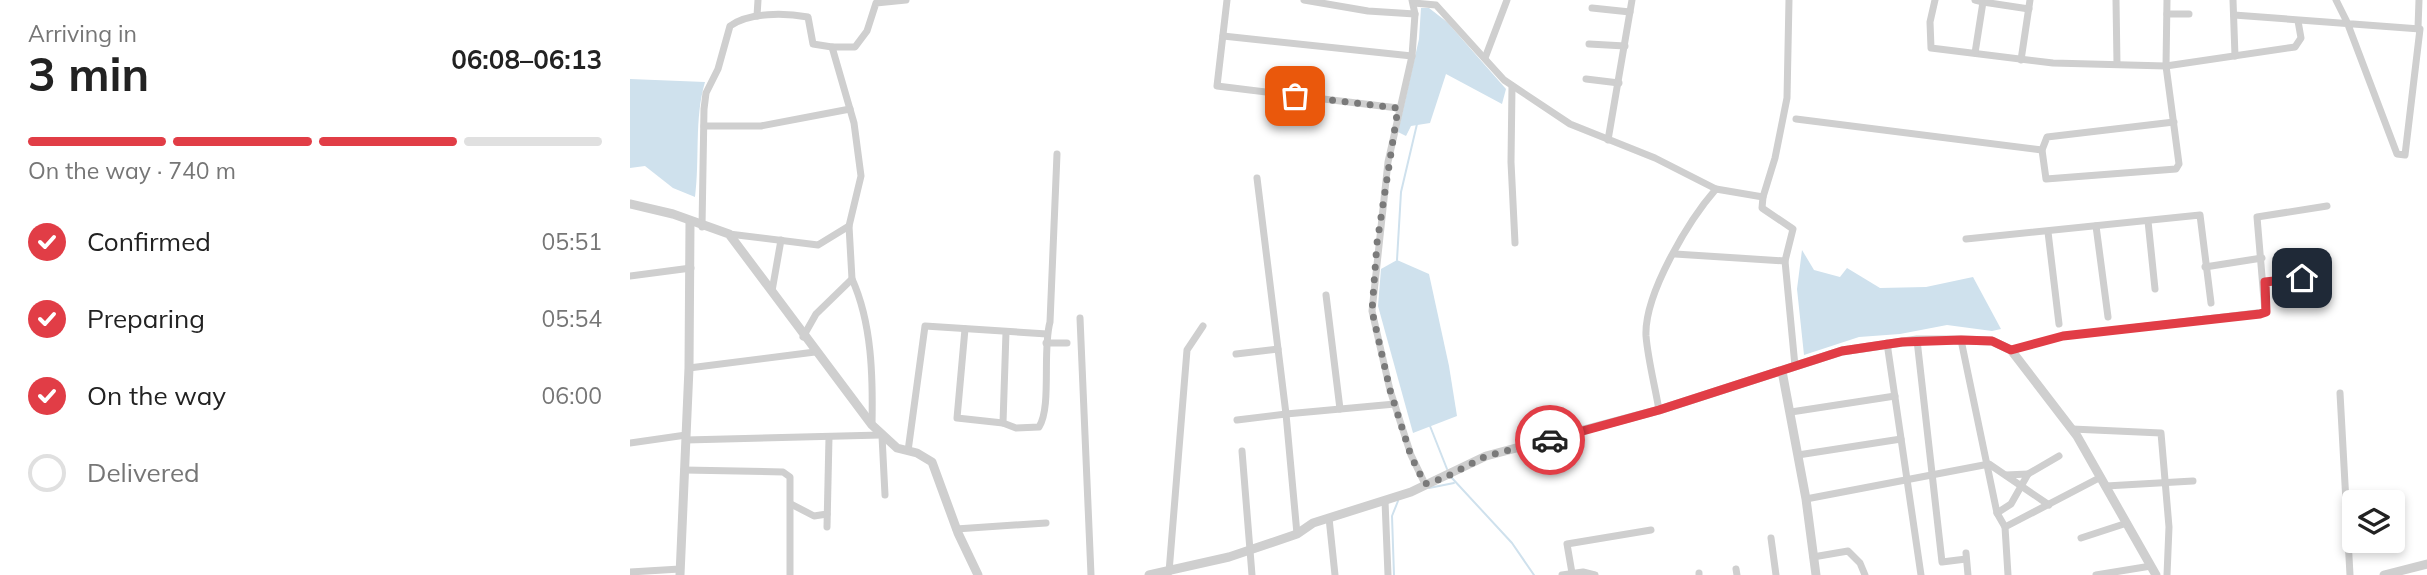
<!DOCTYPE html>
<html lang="en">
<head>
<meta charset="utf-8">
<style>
  :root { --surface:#fff; --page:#f2f2f2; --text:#222; --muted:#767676; --line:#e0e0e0; --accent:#e13d46 }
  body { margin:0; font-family:Mulish,sans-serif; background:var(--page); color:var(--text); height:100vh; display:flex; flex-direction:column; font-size:26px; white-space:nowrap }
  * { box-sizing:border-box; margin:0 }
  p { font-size:23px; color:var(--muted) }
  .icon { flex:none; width:38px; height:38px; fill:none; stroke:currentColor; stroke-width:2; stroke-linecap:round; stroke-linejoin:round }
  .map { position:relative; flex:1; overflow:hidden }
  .panel { display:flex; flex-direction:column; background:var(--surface); width:630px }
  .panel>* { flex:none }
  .controls { position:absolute; left:1712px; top:490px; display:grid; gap:14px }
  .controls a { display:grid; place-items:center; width:63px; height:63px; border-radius:7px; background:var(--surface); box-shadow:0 4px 10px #0003; font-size:35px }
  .pin { position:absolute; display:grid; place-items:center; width:60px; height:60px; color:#fff; margin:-30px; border-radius:14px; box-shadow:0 4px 10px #0006 }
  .courier { position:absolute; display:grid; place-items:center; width:70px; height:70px; margin:-35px; border:5px solid #e13d46; border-radius:50%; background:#fff; color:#222; box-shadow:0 2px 9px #0007 }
  .overview em { font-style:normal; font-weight:700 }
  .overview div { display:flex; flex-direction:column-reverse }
  .overview { display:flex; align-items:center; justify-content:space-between; height:119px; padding:0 28px }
  h1 { font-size:46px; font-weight:700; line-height:52px }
  .bar { display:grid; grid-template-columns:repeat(4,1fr); gap:10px 7px; align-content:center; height:84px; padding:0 28px }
  .bar i { height:9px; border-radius:5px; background:var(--line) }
  .bar .on { background:var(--accent) }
  .bar p { grid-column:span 4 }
  ol { padding:0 28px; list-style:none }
  li { display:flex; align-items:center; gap:21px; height:77px }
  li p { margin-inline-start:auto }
  li .icon { padding:7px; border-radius:50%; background:var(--accent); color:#fff; stroke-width:4 }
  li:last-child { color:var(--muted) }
  li i { width:38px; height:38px; border:4px solid var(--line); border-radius:50% }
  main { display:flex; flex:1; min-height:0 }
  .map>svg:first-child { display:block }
  .water { fill:#cfe1ed }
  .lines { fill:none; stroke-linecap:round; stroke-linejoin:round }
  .stream { stroke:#cfe1ed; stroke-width:2 }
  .minor { stroke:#cfcfcf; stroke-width:7 }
  .tertiary { stroke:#cfcfcf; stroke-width:9 }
  .done { stroke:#7a7a7a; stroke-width:7; stroke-dasharray:0 12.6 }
  .route { stroke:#e13d46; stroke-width:9 }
</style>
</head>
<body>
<main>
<section class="panel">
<div class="overview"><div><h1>3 min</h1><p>Arriving in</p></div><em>06:08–06:13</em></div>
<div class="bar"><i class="on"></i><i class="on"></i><i class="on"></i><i></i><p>On the way · 740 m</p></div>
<ol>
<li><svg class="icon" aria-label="check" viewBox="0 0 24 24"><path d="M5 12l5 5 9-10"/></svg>Confirmed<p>05:51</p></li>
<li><svg class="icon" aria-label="check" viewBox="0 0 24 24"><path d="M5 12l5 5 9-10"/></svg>Preparing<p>05:54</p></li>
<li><svg class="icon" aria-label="check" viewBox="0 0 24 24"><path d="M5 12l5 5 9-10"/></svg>On the way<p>06:00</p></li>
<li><i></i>Delivered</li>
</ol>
</section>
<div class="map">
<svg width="1797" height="575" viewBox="0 0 1797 575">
  <rect width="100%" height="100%" fill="#fff"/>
  <g class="water">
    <path d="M791,8H799L817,22L876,89L872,104L816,74L800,123L781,126L776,136L768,132L789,39Z"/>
    <path d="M0,79L75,82C64,119 70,159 65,197L43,188L15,166L0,168Z"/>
    <path d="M1172,250L1184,270L1210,277L1217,268L1250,288L1296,287L1343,277L1371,329L1362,331L1317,325L1270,334L1229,337L1174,355L1167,289Z"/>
    <path d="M767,260L799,274L819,366L827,416L783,433L748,306L751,269Z"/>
  </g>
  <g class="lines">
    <g class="stream">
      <path d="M767,260L771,192L787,124"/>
      <path d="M800,426L817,469"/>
      <path d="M821,477L882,543L904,575"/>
      <path d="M799,488L824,483"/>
      <path d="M764,575L762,516L768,501"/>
    </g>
    <g class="minor">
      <path d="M597,0L587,86L768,108"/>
      <path d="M674,0L738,11L785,14"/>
      <path d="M782,0L785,14L782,56L758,162L742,311L760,390L781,455L795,484"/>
      <path d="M1305,0L1300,22L1301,48L1423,63L1536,66L1665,47L1671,38L1668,21"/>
      <path d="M1345,0L1353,2L1345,53"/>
      <path d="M1486,0L1487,64"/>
      <path d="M1537,0L1536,66L1549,164L1546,169L1416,179L1412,150L1417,137L1544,122"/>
      <path d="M1603,0L1605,56"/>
      <path d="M1353,2L1399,9"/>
      <path d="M784,3L806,5L874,80L940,124L1025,158L1086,189"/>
      <path d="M962,8L1000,12"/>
      <path d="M1537,14H1559"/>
      <path d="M1604,15L1790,29L1775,155L1767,154L1717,22L1706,0"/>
      <path d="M127,16L128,0"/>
      <path d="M1788,28L1789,0"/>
      <path d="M593,36L782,56"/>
      <path d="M959,44L995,46"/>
      <path d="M855,58L877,0"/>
      <path d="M1391,60L1400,0"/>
      <path d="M956,79L989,83"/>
      <path d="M882,86L881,162L885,243"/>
      <path d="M1166,119L1412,150"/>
      <path d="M74,126H131L220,109"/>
      <path d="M978,140L1002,0"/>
      <path d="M627,178L656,414L765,404"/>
      <path d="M1133,197L1132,208L1163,229L1155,261L1165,366"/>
      <path d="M1518,221L1525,289"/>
      <path d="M1466,226L1478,317"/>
      <path d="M72,227L74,109L76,93L88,69L100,26C120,12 155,13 178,17L183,44L202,47"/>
      <path d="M1418,232L1429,324"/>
      <path d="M99,234L188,245L219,226L231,176L224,123L202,47H225L237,31L246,3L276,0"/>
      <path d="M1336,239L1570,215L1581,303"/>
      <path d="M1045,254L1155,261"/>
      <path d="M1575,267L1632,258"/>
      <path d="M0,276L61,268"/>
      <path d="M222,279C242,323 243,377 242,425"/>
      <path d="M1635,282L1690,276"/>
      <path d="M142,291L151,240"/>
      <path d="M696,295L710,409"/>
      <path d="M450,318L461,575"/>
      <path d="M335,329L327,418L373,423"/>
      <path d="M376,332L373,423L386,428L409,427C422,407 412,350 420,322L427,154"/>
      <path d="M173,337L186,314L222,279L219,226"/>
      <path d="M1287,340L1312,562L1336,559"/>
      <path d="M1331,340L1367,513L1375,527L1378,575"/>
      <path d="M416,343H437"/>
      <path d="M1257,343L1291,575"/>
      <path d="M1381,350L1433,336L1635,312L1627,217L1697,206"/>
      <path d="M606,354L648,349"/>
      <path d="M59,368L185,352"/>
      <path d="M1710,393L1720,575"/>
      <path d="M1029,410C1025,386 1018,360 1016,336C1014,294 1059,220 1086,189L1133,197L1145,158L1157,98L1159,0"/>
      <path d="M1161,412L1265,396"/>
      <path d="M607,420L656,414L667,534"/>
      <path d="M1442,429L1531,433L1539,527L1537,575"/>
      <path d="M252,436L255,495"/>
      <path d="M56,440L251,435"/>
      <path d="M0,443L56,435"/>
      <path d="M278,451L295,326L417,334"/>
      <path d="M612,451L622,575"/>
      <path d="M1168,455L1271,439"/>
      <path d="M54,470L153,472L160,477V575"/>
      <path d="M1376,475L1398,474"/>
      <path d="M1476,486L1563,481"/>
      <path d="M1176,499L1359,464L1419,505"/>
      <path d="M755,501L758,575"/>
      <path d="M161,504L184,516L197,514"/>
      <path d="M1367,513L1381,504L1398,474L1429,456"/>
      <path d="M699,518L705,575"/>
      <path d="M197,527L199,437"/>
      <path d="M1375,527L1471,477"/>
      <path d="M326,529L416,523"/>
      <path d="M1141,538L1146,575"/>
      <path d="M1451,538L1497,523"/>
      <path d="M1336,553L1338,575"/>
      <path d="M1183,557L1218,551L1230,563L1235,575"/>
      <path d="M1106,569L1107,575"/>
      <path d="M0,572L50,569"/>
      <path d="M539,572L557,350L573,326"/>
      <path d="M942,573L937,544L1021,530"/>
      <path d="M1069,573V575"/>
      <path d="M932,575L953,572L965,575"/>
      <path d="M1466,575L1521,566"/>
    </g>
    <g class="tertiary">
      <path d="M0,204L43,214L99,234L242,425L267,448L287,453L302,462L328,533L348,575"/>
      <path d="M1152,371L1176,499L1186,575"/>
      <path d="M50,575L59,368L60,222"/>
      <path d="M519,575L599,557L667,534L683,523L781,492L856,456L1029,410L1212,351L1287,340H1331L1362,341L1381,350L1447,436L1526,575"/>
      <path d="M1754,575L1797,564"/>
    </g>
  </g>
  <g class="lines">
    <path class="done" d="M665,96L768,108L747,243L742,311L760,390L781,456L795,484L814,478L856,456L920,440"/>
    <path class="route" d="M920,440L1029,410L1212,351L1272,342L1331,340L1362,341L1381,350L1433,336L1630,314L1636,312L1635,282L1672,278"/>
  </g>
</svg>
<div class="controls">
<a><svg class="icon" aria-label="layers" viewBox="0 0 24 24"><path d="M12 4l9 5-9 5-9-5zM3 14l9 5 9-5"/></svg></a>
</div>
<div class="pin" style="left:665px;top:96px;background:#ea580c"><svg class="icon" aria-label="bag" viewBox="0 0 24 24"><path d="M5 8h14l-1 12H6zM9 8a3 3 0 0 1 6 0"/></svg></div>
<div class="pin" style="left:1672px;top:278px;background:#1f2937"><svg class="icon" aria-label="home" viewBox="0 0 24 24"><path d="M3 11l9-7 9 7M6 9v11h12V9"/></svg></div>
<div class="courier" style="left:920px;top:440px"><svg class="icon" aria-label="car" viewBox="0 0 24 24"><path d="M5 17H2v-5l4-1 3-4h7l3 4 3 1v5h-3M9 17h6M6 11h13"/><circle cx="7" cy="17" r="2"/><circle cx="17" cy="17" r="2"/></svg></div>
</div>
</main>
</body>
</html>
